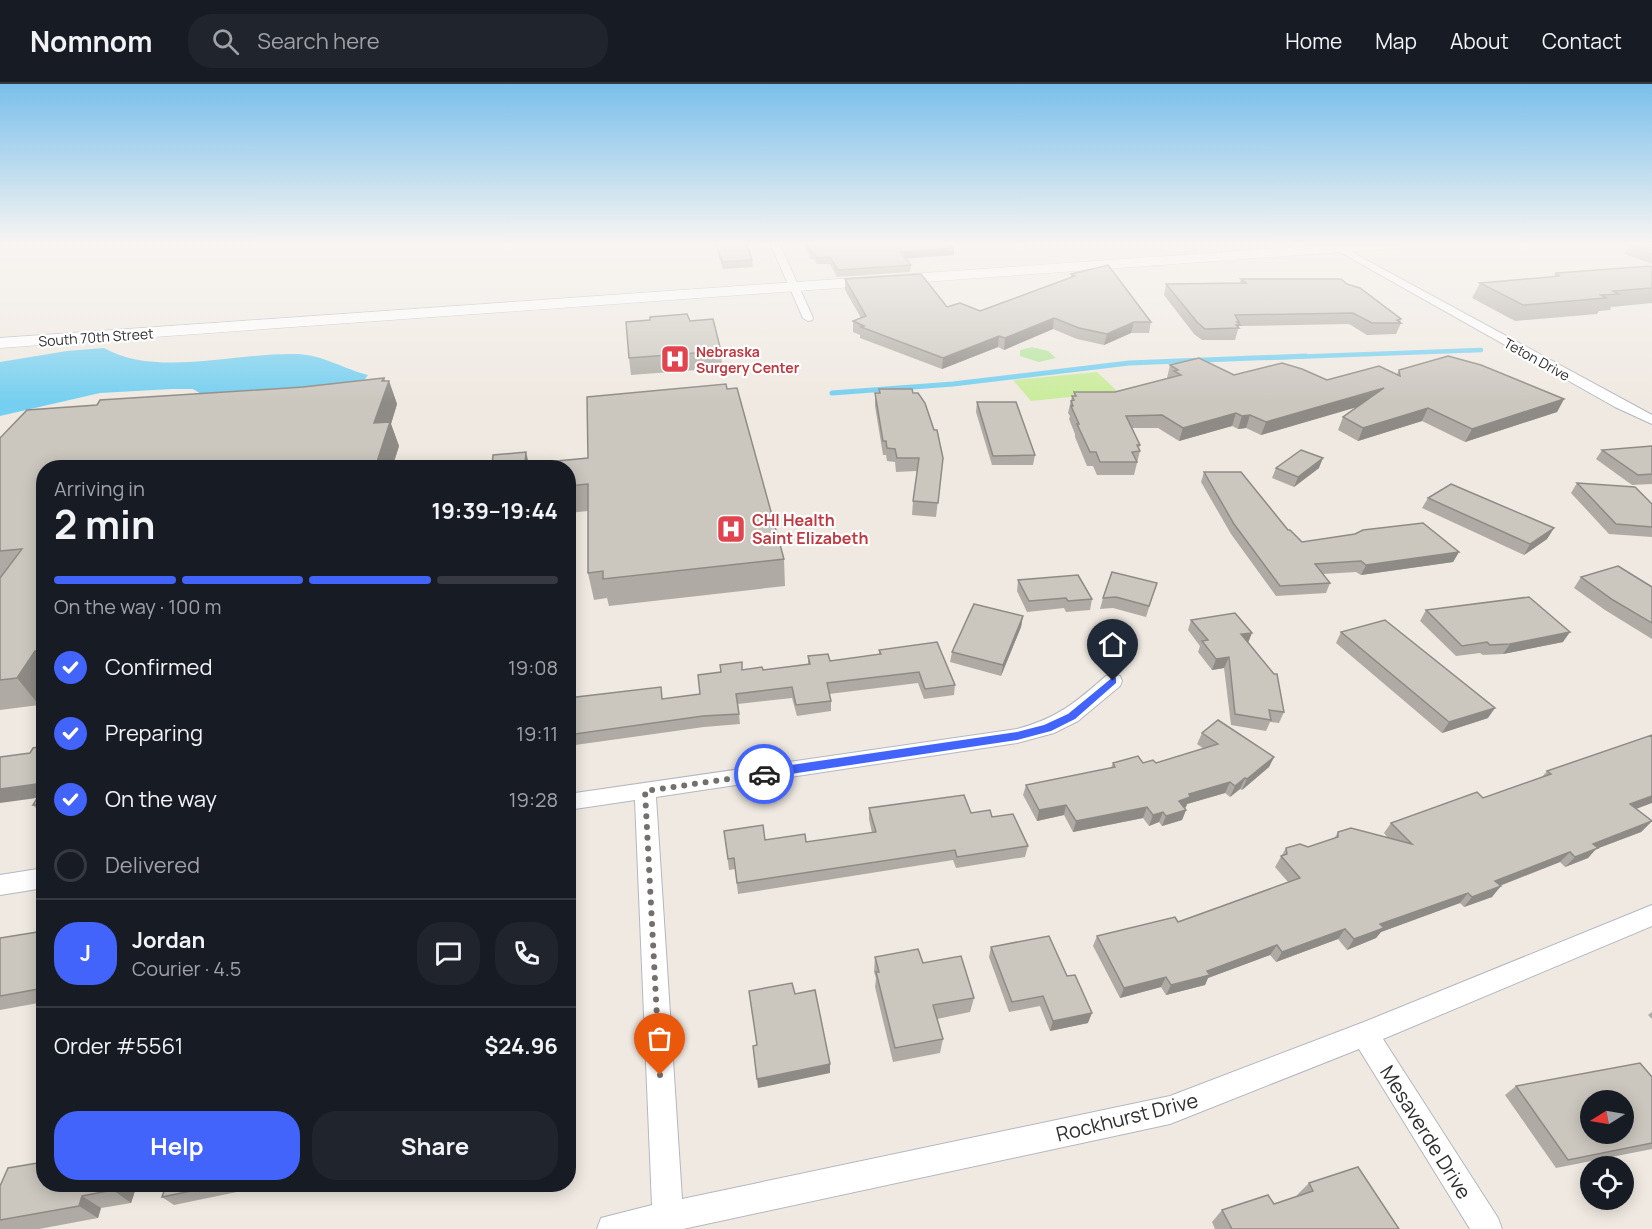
<!DOCTYPE html>
<html lang="en">
<head>
<meta charset="utf-8">
<style>
  :root { --surface:#171b24; --page:#20242c; --text:#f1f3f6; --muted:#9ea1a6; --line:#363941; --accent:#4264fb }
  body { margin:0; font-family:Manrope,sans-serif; background:var(--page); color:var(--text); height:100vh; display:flex; flex-direction:column; font-size:22px; white-space:nowrap }
  * { box-sizing:border-box; margin:0 }
  p { font-size:20px; color:var(--muted) }
  .icon { flex:none; width:33px; height:33px; fill:none; stroke:currentColor; stroke-width:2; stroke-linecap:round; stroke-linejoin:round }
  .map { position:relative; flex:1; overflow:hidden }
  .panel { position:absolute; left:36px; top:376px; width:540px; height:732px; display:flex; flex-direction:column; background:var(--surface); border-radius:24px; box-shadow:0 3px 15px #0003 }
  .panel>* { flex:none }
  .needle { width:39px; rotate:259deg }
  .fabs { position:absolute; left:1580px; top:1006px; display:grid; gap:12px }
  .fabs a { display:grid; place-items:center; width:54px; height:54px; border-radius:50%; background:var(--surface); box-shadow:0 3px 15px #0003; font-size:30px }
  .pin { position:absolute; display:grid; place-items:center; width:51px; height:51px; color:#fff; margin:-62px -26px; border-radius:50% 50% 50% 0; rotate:-45deg; box-shadow:0 0 6px #0007 }
  .pin .icon { rotate:45deg }
  .courier { position:absolute; display:grid; place-items:center; width:60px; height:60px; margin:-30px; border:4px solid #4264fb; border-radius:50%; background:#fff; color:#222; box-shadow:0 2px 8px #0007 }
  .head em { font-style:normal; font-weight:700 }
  .head div { display:flex; flex-direction:column-reverse }
  .head { display:flex; align-items:center; justify-content:space-between; height:102px; padding:0 18px }
  h1 { font-size:39px; font-weight:700; line-height:45px }
  .bar { display:grid; grid-template-columns:repeat(4,1fr); gap:9px 6px; align-content:center; height:72px; padding:0 18px }
  .bar i { height:8px; border-radius:4px; background:var(--line) }
  .bar .current { background:var(--accent) }
  .bar p { grid-column:span 4 }
  .line { display:flex; align-items:center; gap:15px; padding:0 18px; border-top:2px solid var(--line) }
  .line div { flex:1 }
  .round { display:grid; place-items:center; flex:none; width:63px; height:63px; border-radius:24px; background:var(--page) }
  ol { padding:0 18px; list-style:none }
  li { display:flex; align-items:center; gap:18px; height:66px }
  li p { margin-inline-start:auto }
  li .icon { padding:6px; border-radius:50%; background:var(--accent); color:#fff; stroke-width:4 }
  li:last-child { color:var(--muted) }
  li i { width:33px; height:33px; border:3px solid var(--line); border-radius:50% }
  .action { display:flex; gap:12px; margin-top:auto; padding:12px 18px }
  .action a { flex:1; height:69px; border-radius:24px; background:var(--accent); color:#fff; font-size:24px; font-weight:700; line-height:69px; text-align:center }
  .action a+a { background:var(--page); color:var(--text) }
  header { display:flex; align-items:center; gap:36px; box-sizing:border-box; height:84px; padding:0 30px; background:var(--surface); border-bottom:2px solid var(--line) }
  header strong { font-size:28px }
  nav { display:flex; gap:33px; margin-inline-start:auto; font-size:21px }
  .search { width:420px; height:54px; background:var(--page); display:flex; align-items:center; gap:15px; box-sizing:border-box; padding:0 21px; border-radius:24px; color:var(--muted); font-size:22px }
  .map>svg:first-child { display:block }
  .green { fill:#b6e59e }
  .pitch { fill:#c9ec9a }
  .water { fill:#75cff0 }
  .lines { fill:none; stroke-linecap:round; stroke-linejoin:round }
  .stream-far1 { stroke:#75cff0; stroke-width:4.5 }
  .stream { stroke:#75cff0; stroke-width:5 }
  .minor-casing { stroke:#b4b7c1; stroke-width:2 }
  .secondary-casing { stroke:#b4b7c1; stroke-width:1 }
  .minor { fill:#fff; fill-rule:evenodd }
  .secondary { fill:#fff; fill-rule:evenodd }
  .wall { fill:#afaba4 }
  .shaded-wall { fill:#8e8b86 }
  .building { fill:#cbc7bf; stroke:#8e8b86; stroke-width:1.5; fill-rule:evenodd }
  .route { fill:#4264fb }
  .done { stroke:#726f6d; stroke-width:6; stroke-dasharray:0 10.8 }
  .labels { text-anchor:middle; dominant-baseline:central; stroke-width:4.5; stroke-linejoin:round; paint-order:stroke }
  .far-street-label { font-size:14px; fill:#2e2e2e; stroke:#fff }
  .far-health-label { font-size:14px; font-weight:bold; fill:#be3a42; stroke:#fff; text-anchor:start }
  .health-label { font-size:16px; font-weight:bold; fill:#be3a42; stroke:#fff; text-anchor:start }
  .near-street-label { font-size:20px; fill:#2e2e2e; stroke:#fff }
</style>
</head>
<body>
<header>
<strong>Nomnom</strong>
<div class="search"><svg class="icon" aria-label="search" viewBox="0 0 24 24"><circle cx="10" cy="10" r="6"/><path d="M15 15l6 6"/></svg>Search here</div>
<nav><a>Home</a><a>Map</a><a>About</a><a>Contact</a></nav>
</header>
<div class="map">
<svg width="1652" height="1145" viewBox="0 0 1652 1145">
  <rect width="100%" height="100%" fill="#efe9e1"/>
  <path class="green" d="M1032,263L1048,267L1056,274L1039,278L1020,272V266Z"/>
  <path class="pitch" d="M1097,288L1118,308L1031,317L1013,296Z"/>
  <path class="water" d="M104,264C156,294 240,268 297,270C323,271 344,285 368,291L359,303L201,310L193,305H172L100,309L0,332V278L67,267Z"/>
  <g class="lines">
    <path class="stream-far1" d="M1266,274L1481,266"/>
    <path class="stream" d="M832,309L953,300L1129,279L1306,272"/>
    <g class="minor-casing">
      <g id="minor">
        <path d="M770,159H779L813,234L812,236L808,237L803,234Z"/>
        <path d="M1324,159H1335L1652,331V340L1615,323Z"/>
        <path d="M1113,591L1120,592L1122,597L1120,602L1078,637L1054,649L1017,659L656,713L682,1115L1170,1012L1364,938L1652,821V842L1383,955L1498,1134L1502,1145H1470L1359,965L1170,1040L683,1145H597L601,1134L652,1121L635,716L568,726V710L1017,645C1058,634 1075,619 1106,592Z"/>
        <path d="M44,784V804L0,811V791Z"/>
      </g>
    </g>
    <g class="secondary-casing">
      <path id="secondary" d="M1352,159H1419L1412,163L0,264V254Z"/>
    </g>
    <use href="#minor" class="minor"/>
    <use href="#secondary" class="secondary"/>
  </g>
  <g class="wall">
    <path d="M715,159H746L752,176L753,183L723,185Z"/>
    <path d="M803,159H950L954,171L905,174L911,181L910,188L837,193L830,180H817L814,175H811Z"/>
    <path d="M1631,159H1652V180L1625,170Z"/>
    <path d="M1652,183V219L1611,223L1610,226L1599,227L1597,230L1515,237L1472,214L1480,199L1554,193L1557,189Z"/>
    <path d="M1071,190L1151,238L1149,249H1131L1104,261L1077,255L1053,245L1004,266L998,263L942,285L860,254V251L853,248V237L861,234L845,206V195L947,223L980,227L1071,194Z"/>
    <path d="M1241,195L1347,200L1401,235L1400,238L1401,239L1396,250L1367,251L1349,240L1239,242L1235,256H1202L1194,250L1164,211L1166,200L1240,199Z"/>
    <path d="M721,267L722,284L631,291L629,274Z"/>
    <path d="M1170,281L1234,291L1327,296L1397,290L1399,286L1564,315L1557,328L1465,358L1422,337L1358,357L1338,346L1343,333L1358,322L1261,351L1246,344L1238,345L1232,342L1179,357L1158,344H1132L1140,361L1139,364L1140,367L1134,391H1097L1093,382H1087L1075,353V350L1069,335L1070,332L1068,329L1072,312H1074V308H1115L1168,294H1167Z"/>
    <path d="M384,294L385,297H389L397,320L391,340L399,362L392,384H44V615L39,621L0,626V354L303,303Z"/>
    <path d="M727,305L784,475L785,502L609,522L607,514L594,516L588,489V427L568,429V384L529,380L588,374Z"/>
    <path d="M879,305L913,309L943,374L936,433L912,431L913,417L917,387L896,388L895,378L887,377L886,371H883L875,322V309H879Z"/>
    <path d="M977,318L1035,371L1033,381H992L976,328Z"/>
    <path d="M1652,362V400L1632,401L1596,375L1602,366Z"/>
    <path d="M1276,384H1319L1294,403L1272,394Z"/>
    <path d="M1204,388L1288,446L1302,458L1459,468L1453,478L1361,491L1356,488L1323,490L1330,499L1326,509L1276,512L1231,450L1201,398Z"/>
    <path d="M1577,399L1652,420V453L1609,450L1571,409Z"/>
    <path d="M1428,414L1554,444L1547,455L1524,471L1422,424Z"/>
    <path d="M1581,493L1652,503V555L1605,526L1574,504Z"/>
    <path d="M1018,496L1092,515L1090,526L1066,528L1064,524L1027,528L1017,507Z"/>
    <path d="M1157,499L1146,533L1113,524L1100,525L1103,514Z"/>
    <path d="M1426,526L1563,558L1503,570L1483,571L1480,569L1456,572L1420,537Z"/>
    <path d="M1023,532L1021,543L1001,592L950,578L952,568Z"/>
    <path d="M1191,536L1248,559L1284,628L1279,639L1270,638L1266,647L1231,641L1224,584L1212,586L1198,568L1200,562L1188,546Z"/>
    <path d="M1341,548L1488,634L1442,649L1336,559Z"/>
    <path d="M879,566L955,601L954,611L924,615L918,599L829,610L831,617V627L797,632L792,614L738,620L740,640L704,643L568,662V609L570,614L663,615L700,610L742,586H763L808,581V572L830,577L879,570Z"/>
    <path d="M1202,649L1274,673L1269,683L1242,706L1240,705L1230,713L1225,709L1187,720L1186,723L1185,724L1186,726L1182,736L1162,742L1159,738L1149,742L1143,734L1073,748L1064,731L1037,737L1023,711L1026,701L1111,684L1113,679H1156L1204,665L1197,660Z"/>
    <path d="M44,662V732L33,721L37,714Z"/>
    <path d="M1547,687L1636,725L1652,737L1641,748L1596,765L1588,774L1565,783L1560,778L1500,802L1492,813L1464,823L1460,819L1381,848L1376,854L1347,866L1338,855L1276,878L1270,871L1208,894L1205,901L1166,911L1161,903L1120,914L1093,862L1097,852L1178,838L1288,798L1275,783L1286,764L1308,763L1334,755L1338,748L1388,754L1384,749L1391,739L1483,714L1542,693Z"/>
    <path d="M869,724L971,729L992,733L1028,762L1025,773L956,784L953,776L738,810L735,785L729,786L724,747L765,756L806,758L872,749L869,735Z"/>
    <path d="M44,847V918L0,926V854Z"/>
    <path d="M991,863L1088,939L1050,947L1040,922L1009,928L989,873Z"/>
    <path d="M875,873L974,914L970,928L937,935L943,955L940,969L893,978L875,903L876,894L874,888Z"/>
    <path d="M1652,928V935L1648,931Z"/>
    <path d="M1652,993V1065L1556,1084L1505,1011L1516,1002Z"/>
    <path d="M1309,1099L1399,1145H1215L1212,1138L1222,1126L1274,1120L1297,1112V1111Z"/>
    <path d="M137,1101L131,1119L101,1124L98,1134L39,1145H0V1102Z"/>
    <path d="M166,1101H265V1102L174,1121L162,1113Z"/>
  </g>
  <g class="shaded-wall">
    <path d="M954,164V171L900,175V168Z"/>
    <path d="M1054,234L1053,245L1004,266L1005,254Z"/>
    <path d="M1134,238L1131,249L1104,261L1107,250Z"/>
    <path d="M999,252L998,263L942,285L943,274Z"/>
    <path d="M384,294L387,304L389,297L397,320L391,340L399,362L392,384H375L374,339Z"/>
    <path d="M1384,304L1378,317L1261,351L1266,338Z"/>
    <path d="M1564,315L1557,328L1465,358L1472,345Z"/>
    <path d="M1428,324L1422,337L1358,357L1363,344Z"/>
    <path d="M1236,329L1232,342L1179,357L1183,344Z"/>
    <path d="M1250,331L1246,344L1238,345L1242,332Z"/>
    <path d="M526,368L530,384L525,380Z"/>
    <path d="M1323,374L1319,384L1294,403L1298,393Z"/>
    <path d="M1554,444L1547,455L1524,471L1530,460Z"/>
    <path d="M1459,468L1453,478L1361,491L1366,481Z"/>
    <path d="M1023,532L1021,543L1001,592L1003,581Z"/>
    <path d="M1570,548L1563,558L1503,570L1510,560Z"/>
    <path d="M1252,549L1248,559L1241,550Z"/>
    <path d="M35,567L44,578V615L39,621L17,594Z"/>
    <path d="M1229,573L1224,584L1212,586L1216,575Z"/>
    <path d="M1495,624L1488,634L1442,649L1449,638Z"/>
    <path d="M1274,673L1269,683L1242,706L1247,695Z"/>
    <path d="M1245,694L1240,705L1230,713L1235,702Z"/>
    <path d="M1230,698L1225,709L1187,720L1186,723L1174,727L1179,717L1189,710Z"/>
    <path d="M44,699V713L0,719V705Z"/>
    <path d="M1652,712V719L1620,731L1630,720Z"/>
    <path d="M1066,721L1064,731L1037,737L1039,726Z"/>
    <path d="M1147,723L1143,734L1073,748L1076,737Z"/>
    <path d="M1186,726L1182,736L1162,742L1166,732Z"/>
    <path d="M1163,728L1159,738L1149,742L1153,731Z"/>
    <path d="M1652,737L1641,748L1596,765L1588,774L1565,783L1575,773L1593,760Z"/>
    <path d="M1570,768L1560,778L1486,807L1495,797Z"/>
    <path d="M568,773L570,779V813H568Z"/>
    <path d="M1501,802L1492,813L1464,823L1472,813Z"/>
    <path d="M1468,809L1460,819L1381,848L1376,854L1347,866L1354,855L1380,840Z"/>
    <path d="M1345,845L1338,855L1276,878L1282,868Z"/>
    <path d="M1277,861L1270,871L1208,894L1205,901L1166,911L1171,901Z"/>
    <path d="M1166,893L1161,903L1120,914L1124,904Z"/>
    <path d="M1092,929L1088,939L1050,947L1053,937Z"/>
    <path d="M830,980V989L758,1004L757,995Z"/>
    <path d="M115,1101H137L131,1119L113,1106Z"/>
    <path d="M82,1112L101,1124L98,1134L79,1122Z"/>
  </g>
  <g class="building">
    <path d="M716,159H746L752,176L722,178Z"/>
    <path d="M806,159H950L954,164L900,168L911,181L838,186L830,173L817,174L814,168H811Z"/>
    <path d="M1632,159H1652V167Z"/>
    <path d="M1108,181L1151,238H1134L1107,250L1079,244L1054,234L1005,254L999,252L943,274L861,243L864,242L853,237L866,232L845,195L921,190L947,223L960,219L980,227L1075,192L1071,190Z"/>
    <path d="M1649,182L1652,183V204L1613,207L1619,210L1601,211L1606,214L1523,221L1480,199L1560,192L1555,190H1559L1557,189Z"/>
    <path d="M1241,195H1341L1347,200L1360,204L1401,235L1397,236L1401,239H1372L1353,229L1235,231L1239,238H1237L1240,241H1236L1239,244L1205,245L1197,238L1166,200L1246,199Z"/>
    <path d="M687,230L690,237L713,235L721,267L629,274L626,238L650,236V233Z"/>
    <path d="M1448,272L1481,281L1564,315L1472,345L1428,324L1363,344L1343,333L1384,304L1266,338L1250,331L1242,332L1236,329L1183,344L1162,331L1126,332L1140,361H1137L1140,367L1132,368L1137,378H1100L1096,368H1090L1077,340H1079L1071,322H1073L1071,317L1074,316L1072,312H1076L1074,308H1115L1181,291L1174,287L1178,286L1170,281L1199,274L1234,291L1282,279L1302,285L1327,296L1379,282L1400,292L1399,286Z"/>
    <path d="M384,294L382,297H389L374,339L390,338L375,384H44V566L35,567L17,594L0,596V494L22,465L0,467V354L27,326L97,321L100,316L303,303Z"/>
    <path d="M726,300L727,305L737,304L784,475L603,495V487L588,489V400L568,402V384H483L492,383L493,371L526,368L525,380L588,374L587,313Z"/>
    <path d="M879,305H912L913,309H918L925,319L934,346H937L943,374L938,419L913,417L919,374H897L895,365L887,364L886,357H883L875,309H880Z"/>
    <path d="M977,318H1016L1035,371L993,372Z"/>
    <path d="M1652,362V390L1638,391L1602,366Z"/>
    <path d="M1301,366L1323,374L1298,393L1276,384Z"/>
    <path d="M1204,388H1241L1288,446H1290L1302,458L1355,450L1363,446L1423,439L1459,468L1366,481L1361,477L1315,480L1330,499L1280,502L1234,440Z"/>
    <path d="M1577,399L1635,403L1652,420V443L1616,440Z"/>
    <path d="M1451,400L1554,444L1530,460L1428,414Z"/>
    <path d="M1618,482L1652,503V539L1613,516L1581,493Z"/>
    <path d="M1112,488L1157,499L1149,522L1116,513L1103,514Z"/>
    <path d="M1078,491L1092,515L1068,517L1066,514L1029,517L1018,496Z"/>
    <path d="M1529,513L1570,548L1510,560L1490,561L1487,558L1462,562L1426,526Z"/>
    <path d="M974,520L1023,532L1003,581L952,568Z"/>
    <path d="M1235,529L1252,549L1241,550L1274,590H1277L1284,628L1269,626L1271,636L1235,630L1229,573L1216,575L1202,557L1208,556L1191,536Z"/>
    <path d="M1385,536L1495,624L1449,638L1341,548Z"/>
    <path d="M937,558L955,601L925,605L919,588L827,599L831,617L796,621L792,603L736,610L739,630L703,632L568,651V614L661,603L662,615L700,610L698,591L721,588L720,581L742,578V586L762,583L763,586L810,580L808,572L828,570L830,577L881,570L879,566Z"/>
    <path d="M1218,636L1274,673L1247,695L1245,694L1235,702L1230,698L1189,710L1190,713L1179,717L1186,726L1166,732L1163,728L1153,731L1147,723L1076,737L1066,721L1039,726L1026,701L1115,683L1113,679L1138,672L1143,679L1153,676L1156,679L1218,660L1202,649Z"/>
    <path d="M1652,651V712L1630,720L1652,737L1593,760L1598,764L1575,773L1570,768L1495,797L1501,802L1472,813L1468,809L1380,840L1384,844L1354,855L1345,845L1282,868L1277,861L1207,887L1210,891L1171,901L1166,893L1124,904L1097,852L1175,833L1178,838L1300,794L1281,772L1287,770L1286,764L1300,760L1308,763L1338,753V748L1351,744L1412,760L1391,739L1477,708L1483,714L1551,690L1547,687Z"/>
    <path d="M44,662V699L0,705V673L30,669L33,664Z"/>
    <path d="M44,703V719L33,721Z"/>
    <path d="M964,711L971,729L990,726L992,733L1013,730L1028,762L957,773L955,766L737,799L734,774L728,775L724,747L763,741L765,756L805,750L806,758L876,748L869,724Z"/>
    <path d="M44,847V904L0,912V854Z"/>
    <path d="M1049,852L1067,892L1075,891L1092,929L1053,937L1043,912L1012,918L991,863Z"/>
    <path d="M918,865L923,879L961,872L974,914L933,921L943,955L895,964L876,888H879L875,873Z"/>
    <path d="M792,899L795,910L815,906L830,980L757,995L753,962L757,961L749,907Z"/>
    <path d="M1640,979L1652,993V1059L1568,1076L1516,1002ZM1590,1017H1623V1050H1590Z"/>
    <path d="M44,1078V1101H115L113,1106L82,1112L79,1122L0,1136V1102L8,1084Z"/>
    <path d="M1358,1083L1399,1145H1232L1222,1126L1268,1111L1274,1120L1313,1107L1309,1099Z"/>
    <path d="M166,1101H220L162,1113Z"/>
  </g>
  <linearGradient id="sky" x2="0" y2="1"><stop stop-color="#7abfeb"/><stop offset="0.5" stop-color="#f8f5f2"/><stop offset="1" stop-color="#f8f5f2" stop-opacity="0"/></linearGradient>
  <rect width="1652" height="319" fill="url(#sky)"/>
  <path class="route" d="M1113,593L1116,594V599L1075,635L1051,647L1017,656L764,694L759,690L764,685L1017,648L1044,641L1068,630Z"/>
  <g class="lines">
    <path class="done" d="M660,991L645,707L764,690"/>
  </g>
  <defs>
    <g id="hospital-square" transform="scale(1.5)"><rect x="-9" y="-9" width="18" height="18" rx="4" fill="#e0444e" stroke="#fff"/><path d="M-5-5h3v3.5h4V-5h3V5h-3V1.5h-4V5h-3Z" fill="#fff"/></g>
  </defs>
  <g fill-rule="evenodd">
    <use href="#hospital-square" x="675" y="275"/>
    <use href="#hospital-square" x="731" y="445"/>
  </g>
  <g class="labels">
    <g class="far-street-label">
      <text transform="translate(96 253) rotate(-4)">South 70th Street</text>
      <text transform="translate(1537 275) rotate(29)">Teton Drive</text>
    </g>
    <g class="far-health-label">
      <text x="696" y="267">Nebraska<tspan x="696" dy="16">Surgery Center</tspan></text>
    </g>
    <g class="health-label">
      <text x="752" y="436">CHI Health<tspan x="752" dy="18">Saint Elizabeth</tspan></text>
    </g>
    <g class="near-street-label">
      <text transform="translate(1127 1033) rotate(-14)">Rockhurst Drive</text>
      <text transform="translate(1426 1048) rotate(58)">Mesaverde Drive</text>
    </g>
  </g>
</svg>
<div class="fabs">
<a><svg class="needle" viewBox="-14 -14 28 28"><path d="M0-13l5 13h-10z" fill="#e53935"/><path d="M0 13l5-13h-10z" fill="#9ea1a6"/></svg></a>
<a><svg class="icon" aria-label="locate" viewBox="0 0 24 24"><circle cx="12" cy="12" r="6"/><path d="M12 2v4M12 18v4M2 12h4M18 12h4"/></svg></a>
</div>
<div class="pin" style="left:660px;top:991px;background:#ea580c"><svg class="icon" aria-label="bag" viewBox="0 0 24 24"><path d="M5 8h14l-1 12H6zM9 8a3 3 0 0 1 6 0"/></svg></div>
<div class="pin" style="left:1113px;top:597px;background:#1f2937"><svg class="icon" aria-label="home" viewBox="0 0 24 24"><path d="M3 11l9-7 9 7M6 9v11h12V9"/></svg></div>
<div class="courier" style="left:764px;top:690px"><svg class="icon" aria-label="car" viewBox="0 0 24 24"><path d="M5 17H2v-5l4-1 3-4h7l3 4 3 1v5h-3M9 17h6M6 11h13"/><circle cx="7" cy="17" r="2"/><circle cx="17" cy="17" r="2"/></svg></div>
<section class="panel">
<div class="head"><div><h1>2 min</h1><p>Arriving in</p></div><em>19:39–19:44</em></div>
<div class="bar"><i class="current"></i><i class="current"></i><i class="current"></i><i></i><p>On the way · 100 m</p></div>
<ol>
<li><svg class="icon" aria-label="check" viewBox="0 0 24 24"><path d="M5 12l5 5 9-10"/></svg>Confirmed<p>19:08</p></li>
<li><svg class="icon" aria-label="check" viewBox="0 0 24 24"><path d="M5 12l5 5 9-10"/></svg>Preparing<p>19:11</p></li>
<li><svg class="icon" aria-label="check" viewBox="0 0 24 24"><path d="M5 12l5 5 9-10"/></svg>On the way<p>19:28</p></li>
<li><i></i>Delivered</li>
</ol>
<div class="line" style="height:108px"><b class="round" style="background:var(--accent);color:#fff">J</b><div><b>Jordan</b><p>Courier · 4.5</p></div><a class="round"><svg class="icon" aria-label="chat" viewBox="0 0 24 24"><path d="M4 5h16v11H9l-5 4z"/></svg></a><a class="round"><svg class="icon" aria-label="phone" viewBox="0 0 24 24"><path d="M5 4h4l2 5-3 2q2 4 5 5l2-3 5 2v4C11 20 4 13 5 4z"/></svg></a></div>
<div class="line" style="height:78px"><div>Order #5561</div><b>$24.96</b></div>
<div class="action"><a>Help</a><a>Share</a></div>
</section>
</div>
</body>
</html>
